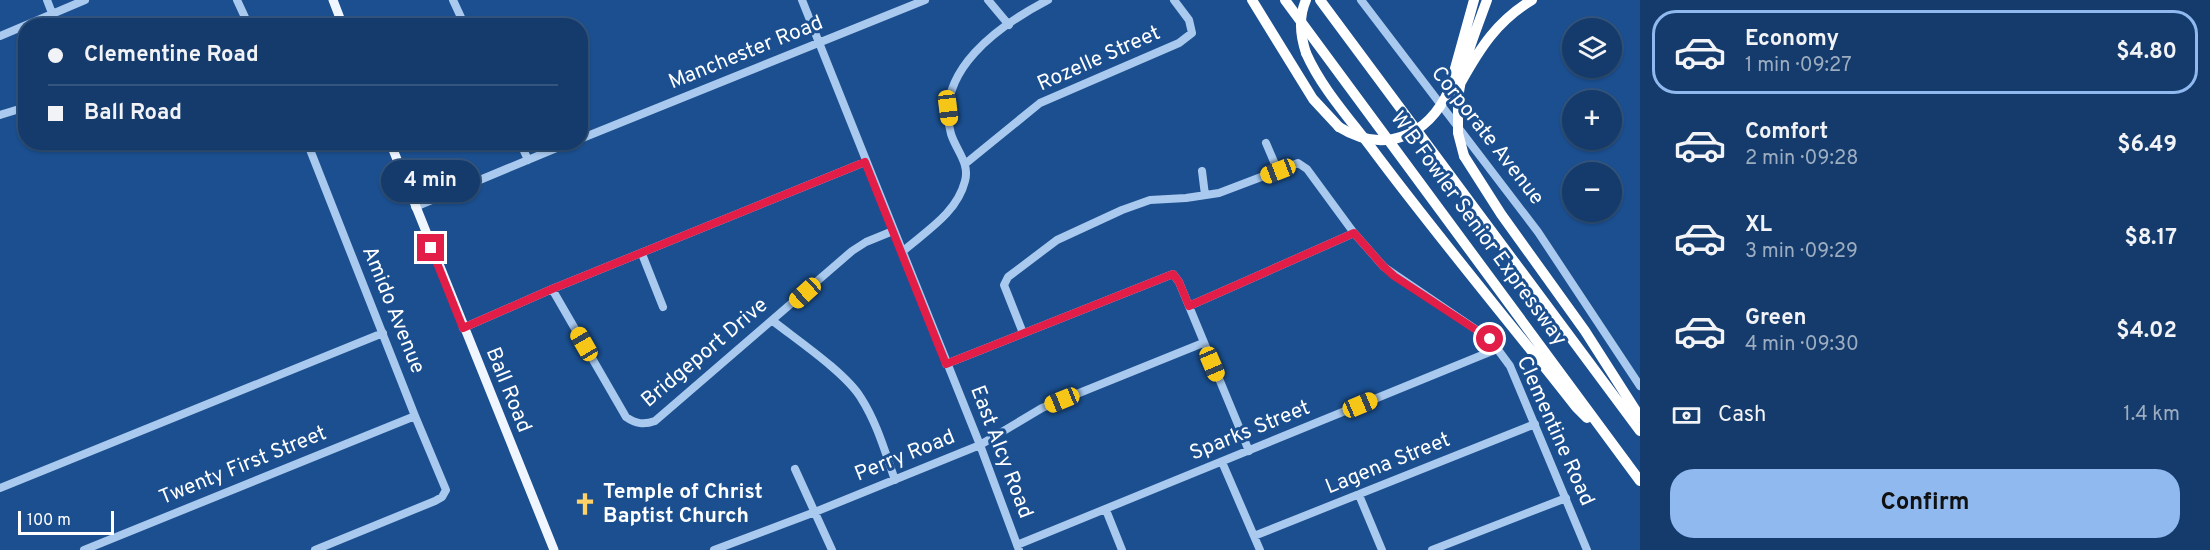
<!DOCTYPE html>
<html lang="en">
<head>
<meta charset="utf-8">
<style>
	body { margin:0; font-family:Overpass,sans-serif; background:#214673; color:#f1f3f6; height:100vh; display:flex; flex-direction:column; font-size:22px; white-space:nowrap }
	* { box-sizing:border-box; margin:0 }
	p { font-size:20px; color:#9dadc1 }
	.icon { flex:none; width:33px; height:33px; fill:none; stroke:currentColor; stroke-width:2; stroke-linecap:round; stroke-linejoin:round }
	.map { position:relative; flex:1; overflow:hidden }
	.details { display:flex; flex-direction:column; background:#143b6b; width:570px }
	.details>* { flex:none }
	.banner { position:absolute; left:18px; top:18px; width:570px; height:132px; border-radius:24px; box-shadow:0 2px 4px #0004,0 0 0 2px #33557e; display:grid; align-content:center; height:132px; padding:0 30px; background:#143b6b }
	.fabs { position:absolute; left:1562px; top:18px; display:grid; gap:12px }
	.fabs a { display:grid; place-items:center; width:60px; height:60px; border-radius:50%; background:#143b6b; box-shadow:0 2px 4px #0004,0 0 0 2px #33557e; font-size:30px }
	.scale { position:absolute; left:18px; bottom:15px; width:96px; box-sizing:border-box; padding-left:6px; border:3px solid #fff; border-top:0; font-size:16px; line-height:21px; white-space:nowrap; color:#fff; -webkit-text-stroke:4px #1b4f8f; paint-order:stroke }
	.end { position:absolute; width:27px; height:27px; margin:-14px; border:8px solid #e11d48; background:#fff; box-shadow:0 0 0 3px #fff }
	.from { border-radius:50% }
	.bubble { position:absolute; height:42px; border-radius:21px; background:#143b6b; box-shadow:0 2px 4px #0004,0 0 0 2px #33557e; font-size:20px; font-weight:700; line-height:42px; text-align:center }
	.car { position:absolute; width:18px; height:36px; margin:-18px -9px; border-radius:8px; box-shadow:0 0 4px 2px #0007; background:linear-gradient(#f5c518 24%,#345 0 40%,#f5c518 0 76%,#345 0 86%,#f5c518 0) }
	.banner b { display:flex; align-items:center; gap:21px; height:57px; font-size:22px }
	.banner b+b { border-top:2px solid #33557e }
	.banner i { width:15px; height:15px; background:#f1f3f6 }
	ul { padding:10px 0 0; list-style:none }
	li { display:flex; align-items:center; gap:18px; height:84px; margin:0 12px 9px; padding:0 18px; border:3px solid transparent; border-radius:24px }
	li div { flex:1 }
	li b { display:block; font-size:22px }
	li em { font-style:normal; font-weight:700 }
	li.active { border-color:#90b9f0 }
	li>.icon { width:54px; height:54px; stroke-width:1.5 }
	.pay { display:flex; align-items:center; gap:15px; height:66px; padding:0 30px; font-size:22px }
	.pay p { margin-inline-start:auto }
	.cta { display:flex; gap:12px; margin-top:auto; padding:12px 30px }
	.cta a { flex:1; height:69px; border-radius:24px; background:#90b9f0; color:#111; font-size:24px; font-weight:700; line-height:69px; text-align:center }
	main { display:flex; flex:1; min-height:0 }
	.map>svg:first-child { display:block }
</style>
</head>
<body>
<main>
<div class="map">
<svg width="1640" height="550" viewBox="0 0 1640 550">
	<rect width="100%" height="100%" fill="#1b4f8f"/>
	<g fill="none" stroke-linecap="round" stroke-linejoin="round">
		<path stroke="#a9c9ee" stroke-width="8" d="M47 0 57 26
			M237 0 249 26
			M453 0 465 26
			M802 0 980 445 1019 550
			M988 0 1009 25
			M1361 0 1538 232 1640 386
			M0 36 85 0
			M0 115 26 107
			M580 139 925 0
			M307 142 415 416 446 490 442 497 435 501 315 550
			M520 142 528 160
			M1266 143 1278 171
			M965 164 1040 103 1179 43 1192 33 1189 20 1174 0
			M1202 171 1205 195
			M415 207 571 142
			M902 252C926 231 957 213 965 181 970 163 956 150 951 134 933 71 1000 25 1048 0
			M642 254 663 307
			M552 289 626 417C636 424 644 425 655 421L852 251 866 242 893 231
			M1189 306 1354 233
			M773 321C797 340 846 373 861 398 877 423 885 452 895 480
			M463 328 552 289 865 162
			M1023 333 1004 285 1008 277 1057 240 1122 210 1150 200 1186 198 1219 193 1298 163 1307 169 1354 233 1384 267 1490 339 1510 366 1587 550
			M946 364 1173 274 1179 282 1249 451
			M1222 462 1260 550
			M795 469 832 550
			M0 488 383 333
			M1359 495 1382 550
			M1106 510 1122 550
			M1254 536 1535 424
			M1017 545 1497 349
			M84 550 415 416
			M714 550 815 512 980 445 1042 408 1203 343
			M1432 550 1566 498"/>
		<path stroke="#f0f6ff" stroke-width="9" d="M333 0 343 26
			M390 142 554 550"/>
		<path stroke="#fff" stroke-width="10" d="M1252 0 1313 99 1339 127
			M1285 0 1640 481
			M1320 0 1640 431
			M1306 53C1321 87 1348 117 1370 146 1436 235 1508 320 1576 407L1587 418
			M1460 84C1480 48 1497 21 1532 0
			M1449 90 1474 0
			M1458 101C1461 66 1475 33 1487 0
			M1464 156 1501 214 1585 331 1640 417"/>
		<path stroke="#fff" stroke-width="10" d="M1306 53C1300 35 1298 18 1306 0
			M1458 101V133L1464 156
			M1339 127C1384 155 1428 136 1449 90"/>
	</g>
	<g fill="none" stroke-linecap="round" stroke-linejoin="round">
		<path stroke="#e11d48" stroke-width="8" d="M431 248 463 328 552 289 865 162 946 364 1173 274 1179 282 1189 306 1354 233 1384 267 1394 276 1490 339"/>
	</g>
	<defs>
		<g id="church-bare" transform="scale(1.8)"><path d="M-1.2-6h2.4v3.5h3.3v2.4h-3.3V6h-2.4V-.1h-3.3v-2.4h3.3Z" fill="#ffd166" stroke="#1b4f8f" stroke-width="2.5" paint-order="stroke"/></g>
	</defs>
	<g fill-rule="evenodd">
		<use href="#church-bare" x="585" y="504"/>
	</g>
	<g text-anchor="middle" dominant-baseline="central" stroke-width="6" stroke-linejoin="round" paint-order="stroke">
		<g font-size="21" fill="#fff" stroke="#1b4f8f">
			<text transform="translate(746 53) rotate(-22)">Manchester Road</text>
			<text transform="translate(1099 59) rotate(-24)">Rozelle Street</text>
			<text transform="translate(1487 136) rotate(52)">Corporate Avenue</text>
			<text transform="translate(1478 229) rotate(54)">W B Fowler Senior Expressway</text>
			<text transform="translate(393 310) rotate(68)">Amido Avenue</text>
			<text transform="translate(705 353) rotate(-40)">Bridgeport Drive</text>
			<text transform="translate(508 390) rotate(68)">Ball Road</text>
			<text transform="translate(1250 431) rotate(-22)">Sparks Street</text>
			<text transform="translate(1555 431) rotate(66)">Clementine Road</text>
			<text transform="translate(1001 452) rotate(69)">East Alcy Road</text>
			<text transform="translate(905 456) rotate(-22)">Perry Road</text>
			<text transform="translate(1388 464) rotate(-22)">Lagena Street</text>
			<text transform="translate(243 466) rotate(-22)">Twenty First Street</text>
		</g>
		<g font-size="21" font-weight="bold" fill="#fff" stroke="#1b4f8f" text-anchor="start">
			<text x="603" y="492">Temple of Christ<tspan x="603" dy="24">Baptist Church</tspan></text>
		</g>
	</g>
</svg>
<div class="fabs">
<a><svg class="icon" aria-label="layers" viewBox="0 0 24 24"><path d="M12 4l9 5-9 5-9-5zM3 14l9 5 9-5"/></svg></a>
<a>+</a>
<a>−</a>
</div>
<div class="scale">100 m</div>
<i class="end from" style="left:1490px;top:339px"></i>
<i class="end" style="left:431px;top:248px"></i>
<div class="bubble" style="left:381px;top:160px;width:99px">4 min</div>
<i class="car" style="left:948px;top:108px;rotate:173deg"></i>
<i class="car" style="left:1278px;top:171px;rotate:249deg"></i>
<i class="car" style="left:805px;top:293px;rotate:228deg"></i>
<i class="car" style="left:584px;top:344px;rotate:330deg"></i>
<i class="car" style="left:1212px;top:364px;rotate:157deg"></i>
<i class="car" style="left:1062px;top:400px;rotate:248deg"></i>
<i class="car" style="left:1360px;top:405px;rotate:67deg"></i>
<div class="banner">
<b><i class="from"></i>Clementine Road</b>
<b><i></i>Ball Road</b>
</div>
</div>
<section class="details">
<ul>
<li class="active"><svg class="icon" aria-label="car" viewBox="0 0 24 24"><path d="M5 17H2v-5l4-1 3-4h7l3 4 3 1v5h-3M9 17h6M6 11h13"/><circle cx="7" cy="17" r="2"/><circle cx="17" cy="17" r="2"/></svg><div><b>Economy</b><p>1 min · 09:27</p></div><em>$4.80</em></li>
<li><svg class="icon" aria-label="car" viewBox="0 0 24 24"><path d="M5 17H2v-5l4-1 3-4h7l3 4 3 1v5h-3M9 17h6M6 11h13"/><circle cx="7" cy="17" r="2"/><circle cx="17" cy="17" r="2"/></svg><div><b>Comfort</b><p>2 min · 09:28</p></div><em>$6.49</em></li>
<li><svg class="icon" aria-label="car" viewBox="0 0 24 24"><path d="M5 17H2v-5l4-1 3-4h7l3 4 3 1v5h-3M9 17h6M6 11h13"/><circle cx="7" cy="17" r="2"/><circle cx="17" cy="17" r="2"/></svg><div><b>XL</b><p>3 min · 09:29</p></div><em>$8.17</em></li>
<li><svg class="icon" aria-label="car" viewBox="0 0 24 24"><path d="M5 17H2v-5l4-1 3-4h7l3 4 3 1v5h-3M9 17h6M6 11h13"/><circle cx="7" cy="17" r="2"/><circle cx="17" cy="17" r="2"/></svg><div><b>Green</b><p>4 min · 09:30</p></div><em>$4.02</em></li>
</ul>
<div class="pay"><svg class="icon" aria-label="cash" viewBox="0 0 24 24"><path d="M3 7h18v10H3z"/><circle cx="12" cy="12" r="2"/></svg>Cash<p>1.4 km</p></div>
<div class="cta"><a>Confirm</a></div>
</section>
</main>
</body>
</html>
